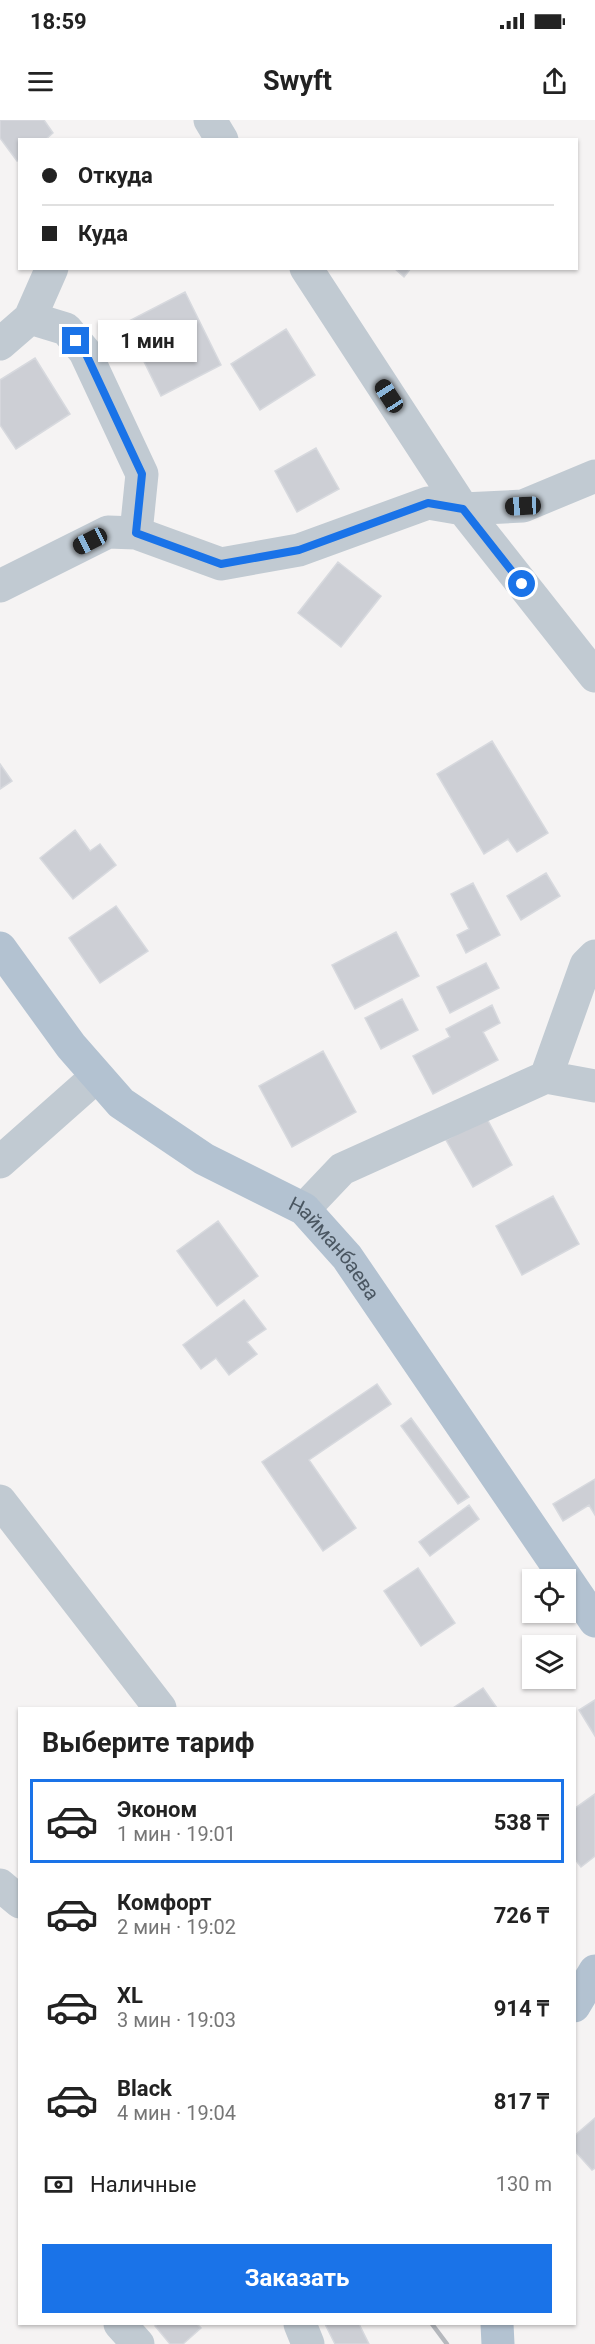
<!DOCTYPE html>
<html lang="ru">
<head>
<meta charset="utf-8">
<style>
	body { margin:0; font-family:Roboto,sans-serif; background:#f2f2f2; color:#222; height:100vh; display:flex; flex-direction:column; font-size:22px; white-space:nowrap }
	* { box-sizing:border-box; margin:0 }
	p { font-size:20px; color:#767676 }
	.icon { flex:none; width:33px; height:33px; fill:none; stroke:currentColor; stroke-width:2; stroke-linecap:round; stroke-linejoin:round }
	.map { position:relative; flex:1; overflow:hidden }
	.sheet { position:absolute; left:18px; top:1587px; width:558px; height:618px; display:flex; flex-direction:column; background:#fff; border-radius:0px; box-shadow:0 2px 4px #0004 }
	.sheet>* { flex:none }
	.banner { position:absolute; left:18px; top:18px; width:560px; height:132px; border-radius:0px; box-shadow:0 2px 4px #0004; display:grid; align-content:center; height:132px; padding:0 24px; background:#fff }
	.fabs { position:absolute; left:522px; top:1449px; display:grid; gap:12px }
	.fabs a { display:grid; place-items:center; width:54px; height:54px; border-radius:0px; background:#fff; box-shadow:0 2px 4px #0004; font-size:30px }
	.end { position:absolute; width:27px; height:27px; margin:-14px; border:8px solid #1a73e8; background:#fff; box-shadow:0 0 0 3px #fff }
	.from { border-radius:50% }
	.bubble { position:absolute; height:42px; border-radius:0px; background:#fff; box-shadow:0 2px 4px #0004; font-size:20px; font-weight:700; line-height:42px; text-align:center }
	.car { position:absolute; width:18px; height:36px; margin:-18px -9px; border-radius:8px; box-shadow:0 0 4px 2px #0007; background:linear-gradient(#222 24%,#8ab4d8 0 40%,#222 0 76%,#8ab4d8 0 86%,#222 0) }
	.banner b { display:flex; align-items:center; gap:21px; height:57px; font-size:22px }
	.banner b+b { border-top:2px solid #e0e0e0 }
	.banner i { width:15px; height:15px; background:#222 }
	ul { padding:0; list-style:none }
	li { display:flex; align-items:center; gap:18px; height:84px; margin:0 12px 9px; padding:0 12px; border:3px solid transparent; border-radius:0px }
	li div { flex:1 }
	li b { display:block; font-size:22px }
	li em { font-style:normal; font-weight:700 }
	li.on { border-color:#1a73e8 }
	li>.icon { width:54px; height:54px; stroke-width:1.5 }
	h2 { padding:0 24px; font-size:27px; line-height:72px }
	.pay { display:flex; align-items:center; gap:15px; height:66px; padding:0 24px; font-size:22px }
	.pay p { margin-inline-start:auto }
	.primary-button { display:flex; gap:12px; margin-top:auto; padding:12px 24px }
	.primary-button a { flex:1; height:69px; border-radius:0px; background:#1a73e8; color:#fff; font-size:24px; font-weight:700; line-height:69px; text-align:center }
	.status { display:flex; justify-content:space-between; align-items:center; height:42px; padding:0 30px; background:#fff; direction:ltr }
	.status svg { height:16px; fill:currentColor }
	header { display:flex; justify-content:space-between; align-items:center; height:78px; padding:0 24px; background:#fff; font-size:27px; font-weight:700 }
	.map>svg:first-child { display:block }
</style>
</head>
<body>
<div class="status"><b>18:59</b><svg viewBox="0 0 49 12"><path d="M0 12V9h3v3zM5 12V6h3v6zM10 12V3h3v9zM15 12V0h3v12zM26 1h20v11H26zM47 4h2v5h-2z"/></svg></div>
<header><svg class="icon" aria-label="menu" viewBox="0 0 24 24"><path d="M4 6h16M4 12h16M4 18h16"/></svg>Swyft<svg class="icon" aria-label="share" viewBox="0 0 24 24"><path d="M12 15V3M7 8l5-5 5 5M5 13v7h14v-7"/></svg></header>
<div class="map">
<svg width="595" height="2224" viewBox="0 0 595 2224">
	<rect width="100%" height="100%" fill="#f5f3f3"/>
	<path fill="#cdcfd5" stroke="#d7d9de" stroke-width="1.5" d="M0 0H44L53 13 45 20H20V39L17 41 0 18Z
		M394 148H411L404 157Z
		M185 172 221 245 161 276 125 203Z
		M286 209 315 255 260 290 231 244Z
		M35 238 70 294 16 329 0 305V260Z
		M316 328 339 369 297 392 275 351Z
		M338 442 381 476 341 527 298 493Z
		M492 621 548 713 517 732 508 719 484 734 437 654Z
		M0 644 12 661 0 669Z
		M75 710 90 731 100 724 116 745 73 779 40 738Z
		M546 753 560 776 521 800 507 776Z
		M473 763 500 815 466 833 457 815 469 809 451 774Z
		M116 786 148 831 100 863 69 818Z
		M396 812 419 856 355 889 332 845Z
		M486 843 499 868 450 893 437 867Z
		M402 879 418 910 381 929 365 898Z
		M492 885 500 903 483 912 498 940 433 974 413 936 450 917 446 909Z
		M323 931 356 992 292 1027 259 966Z
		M486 997 512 1045 473 1067 446 1020Z
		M553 1076 579 1124 522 1155 496 1106Z
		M218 1101 258 1156 217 1186 177 1131Z
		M244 1180 266 1209 247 1222 257 1234 229 1255 216 1238 201 1249 183 1225Z
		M377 1264 391 1284 309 1340 356 1408 323 1431 262 1342Z
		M411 1298 469 1377 458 1384 401 1306Z
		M595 1359V1395L589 1385 563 1401 553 1384Z
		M469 1385 479 1399 430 1436 419 1422Z
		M418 1448 455 1503 421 1526 384 1471Z
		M483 1568 497 1588H453Z
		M595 1580V1616L579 1590Z
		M595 1674V1736L581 1747 574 1738V1689Z
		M595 1998V2048L592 2050 574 2030V2016Z
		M158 2204H197L201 2208 183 2224H170L155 2206Z
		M325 2204H359L369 2224H335Z"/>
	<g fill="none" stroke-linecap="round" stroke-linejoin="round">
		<path stroke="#c1cad2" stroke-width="33" d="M210 0 222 20
			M306 148 463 389 595 556
			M30 198 66 209 85 232 142 354 136 413
			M0 224 30 198 52 148
			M0 466 108 412 136 413 221 444 299 430 428 383 463 389 523 386 595 356
			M546 957 595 966
			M0 1042 96 957
			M304 1089 342 1049 546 957 586 845 595 836
			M0 1381 160 1588
			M0 1765 20 1782
			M120 2204 138 2224
			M300 2204 308 2224"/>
		<g stroke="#b3c2d1" stroke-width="33">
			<path id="s1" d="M0 828 71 926 121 983 204 1039 304 1089 347 1137 595 1501"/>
			<path d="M574 1886 595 1851"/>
			<path d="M497 2204 498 2224"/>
		</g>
		<path stroke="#b5b8bd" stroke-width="4.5" d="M432 2204 447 2224"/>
	</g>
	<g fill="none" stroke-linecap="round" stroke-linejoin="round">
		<path stroke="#1a73e8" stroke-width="8" d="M76 221 85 232 142 354 136 413 221 444 299 430 428 383 463 389 522 464"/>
	</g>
	<g text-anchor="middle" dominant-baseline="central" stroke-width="6" stroke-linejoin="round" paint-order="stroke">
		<g font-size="20" fill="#4a5661" stroke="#fff">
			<text stroke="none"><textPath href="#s1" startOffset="458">Найманбаева</textPath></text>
		</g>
	</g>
</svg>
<div class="fabs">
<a><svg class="icon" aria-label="locate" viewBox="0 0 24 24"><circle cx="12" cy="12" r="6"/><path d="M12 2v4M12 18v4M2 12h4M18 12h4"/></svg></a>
<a><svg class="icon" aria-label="layers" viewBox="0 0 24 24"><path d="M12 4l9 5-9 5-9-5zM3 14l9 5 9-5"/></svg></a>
</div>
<i class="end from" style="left:522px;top:464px"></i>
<i class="end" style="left:76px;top:221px"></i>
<div class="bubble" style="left:98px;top:200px;width:99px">1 мин</div>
<i class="car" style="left:389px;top:276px;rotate:327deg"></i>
<i class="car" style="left:523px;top:386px;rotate:267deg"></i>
<i class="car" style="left:90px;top:421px;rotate:243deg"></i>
<div class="banner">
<b><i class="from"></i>Откуда</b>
<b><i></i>Куда</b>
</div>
<section class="sheet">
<h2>Выберите тариф</h2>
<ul>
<li class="on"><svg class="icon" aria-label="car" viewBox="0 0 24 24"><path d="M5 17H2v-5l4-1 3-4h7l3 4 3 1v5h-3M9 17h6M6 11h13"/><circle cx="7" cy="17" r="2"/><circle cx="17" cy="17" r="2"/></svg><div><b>Эконом</b><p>1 мин · 19:01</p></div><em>538 ₸</em></li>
<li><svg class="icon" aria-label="car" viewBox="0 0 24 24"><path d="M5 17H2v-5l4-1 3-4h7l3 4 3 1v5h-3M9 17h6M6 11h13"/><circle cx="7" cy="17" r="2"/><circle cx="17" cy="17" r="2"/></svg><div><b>Комфорт</b><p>2 мин · 19:02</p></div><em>726 ₸</em></li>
<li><svg class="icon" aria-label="car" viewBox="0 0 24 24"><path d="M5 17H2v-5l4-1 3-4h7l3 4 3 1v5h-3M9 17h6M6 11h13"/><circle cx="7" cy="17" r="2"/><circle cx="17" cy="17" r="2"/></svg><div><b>XL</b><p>3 мин · 19:03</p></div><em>914 ₸</em></li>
<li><svg class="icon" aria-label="car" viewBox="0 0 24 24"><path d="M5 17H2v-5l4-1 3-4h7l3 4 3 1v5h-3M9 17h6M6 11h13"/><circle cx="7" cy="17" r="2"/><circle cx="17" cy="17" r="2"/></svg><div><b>Black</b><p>4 мин · 19:04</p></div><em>817 ₸</em></li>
</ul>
<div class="pay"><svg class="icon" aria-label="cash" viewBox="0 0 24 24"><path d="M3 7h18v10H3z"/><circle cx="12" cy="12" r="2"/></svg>Наличные<p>130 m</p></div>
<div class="primary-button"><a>Заказать</a></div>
</section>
</div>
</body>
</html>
